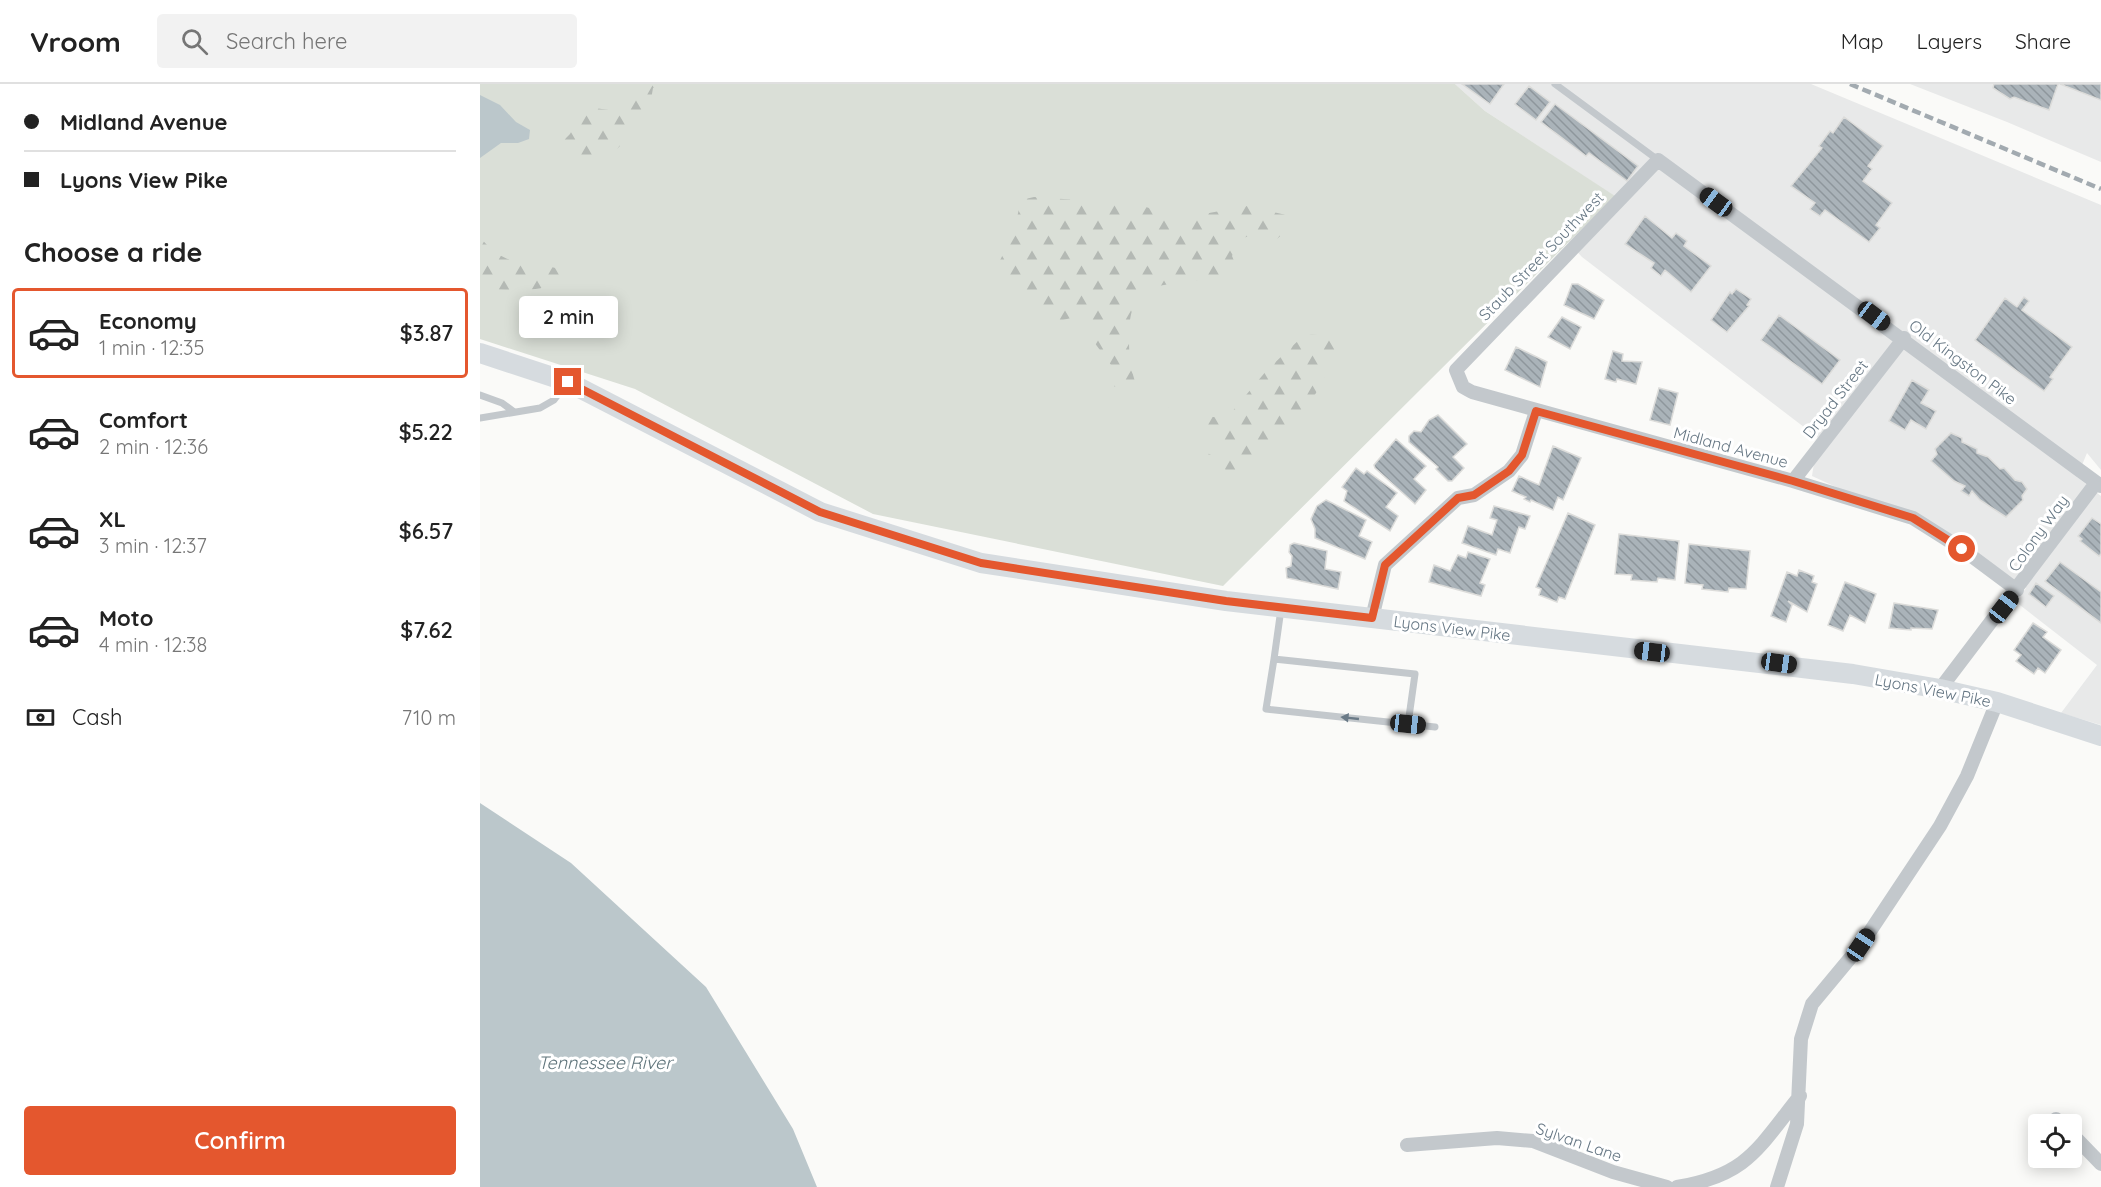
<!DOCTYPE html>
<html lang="en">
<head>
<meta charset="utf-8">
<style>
	body { margin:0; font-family:Quicksand,sans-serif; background:#f2f2f2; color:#222; height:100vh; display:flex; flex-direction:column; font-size:22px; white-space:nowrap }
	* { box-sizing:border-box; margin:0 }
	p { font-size:20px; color:#767676 }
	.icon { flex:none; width:33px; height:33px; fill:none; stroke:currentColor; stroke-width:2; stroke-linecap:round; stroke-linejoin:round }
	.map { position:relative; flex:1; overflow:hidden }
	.side { display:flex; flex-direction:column; background:#fff; width:480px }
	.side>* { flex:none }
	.top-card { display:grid; align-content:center; height:132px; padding:0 24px; background:#fff }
	.buttons { position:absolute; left:1548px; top:1030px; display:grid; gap:12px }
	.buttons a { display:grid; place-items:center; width:54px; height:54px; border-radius:6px; background:#fff; box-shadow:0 3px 15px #0003; font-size:30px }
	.end { position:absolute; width:27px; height:27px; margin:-14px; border:8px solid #e4572e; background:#fff; box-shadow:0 0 0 3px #fff }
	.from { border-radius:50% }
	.bubble { position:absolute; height:42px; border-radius:6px; background:#fff; box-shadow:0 3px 15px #0003; font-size:20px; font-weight:600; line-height:42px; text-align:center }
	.car { position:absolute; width:18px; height:36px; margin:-18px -9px; border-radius:8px; box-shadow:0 0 4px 2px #0007; background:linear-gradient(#222 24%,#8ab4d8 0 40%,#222 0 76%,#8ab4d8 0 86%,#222 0) }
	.top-card b { display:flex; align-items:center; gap:21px; height:57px; font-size:22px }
	.top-card b+b { border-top:2px solid #e0e0e0 }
	.top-card i { width:15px; height:15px; background:#222 }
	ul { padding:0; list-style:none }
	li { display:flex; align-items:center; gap:18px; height:90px; margin:0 12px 9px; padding:0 12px; border:3px solid transparent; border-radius:6px }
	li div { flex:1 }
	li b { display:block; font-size:22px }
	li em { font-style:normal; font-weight:600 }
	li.on { border-color:#e4572e }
	li>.icon { width:54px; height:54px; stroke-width:1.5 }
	h2 { padding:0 24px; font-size:27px; line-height:72px }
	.pay { display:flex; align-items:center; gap:15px; height:66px; padding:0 24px; font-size:22px }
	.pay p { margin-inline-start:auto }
	.primary-button { display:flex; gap:12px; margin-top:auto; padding:12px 24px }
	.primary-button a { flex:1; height:69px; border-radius:6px; background:#e4572e; color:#fff; font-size:24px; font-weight:600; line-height:69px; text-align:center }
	header { display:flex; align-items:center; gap:36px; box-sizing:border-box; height:84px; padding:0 30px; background:#fff; border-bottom:2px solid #e0e0e0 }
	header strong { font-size:28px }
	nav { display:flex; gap:33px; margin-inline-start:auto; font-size:21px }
	.search { width:420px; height:54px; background:#f2f2f2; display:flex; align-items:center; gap:15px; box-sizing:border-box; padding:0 21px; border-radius:6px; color:#767676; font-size:22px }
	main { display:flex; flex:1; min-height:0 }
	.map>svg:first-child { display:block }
</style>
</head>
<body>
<header>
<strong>Vroom</strong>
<div class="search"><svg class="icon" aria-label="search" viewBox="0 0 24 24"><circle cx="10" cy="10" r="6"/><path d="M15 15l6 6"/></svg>Search here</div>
<nav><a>Map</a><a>Layers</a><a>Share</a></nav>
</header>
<main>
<section class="side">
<div class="top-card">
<b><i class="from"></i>Midland Avenue</b>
<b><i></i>Lyons View Pike</b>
</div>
<h2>Choose a ride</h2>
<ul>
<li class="on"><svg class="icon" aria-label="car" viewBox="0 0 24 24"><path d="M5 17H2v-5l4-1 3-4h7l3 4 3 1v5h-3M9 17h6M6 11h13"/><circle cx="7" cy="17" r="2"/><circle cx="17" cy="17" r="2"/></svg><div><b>Economy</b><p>1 min · 12:35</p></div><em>$3.87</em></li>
<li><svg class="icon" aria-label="car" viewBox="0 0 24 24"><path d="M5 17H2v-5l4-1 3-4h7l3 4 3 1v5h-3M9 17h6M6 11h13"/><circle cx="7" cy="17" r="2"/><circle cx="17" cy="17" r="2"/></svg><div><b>Comfort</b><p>2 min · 12:36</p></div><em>$5.22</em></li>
<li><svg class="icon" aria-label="car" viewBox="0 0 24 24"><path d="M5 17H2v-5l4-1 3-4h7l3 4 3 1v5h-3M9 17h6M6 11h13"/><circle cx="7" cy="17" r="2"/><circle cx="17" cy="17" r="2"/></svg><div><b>XL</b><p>3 min · 12:37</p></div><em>$6.57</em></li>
<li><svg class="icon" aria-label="car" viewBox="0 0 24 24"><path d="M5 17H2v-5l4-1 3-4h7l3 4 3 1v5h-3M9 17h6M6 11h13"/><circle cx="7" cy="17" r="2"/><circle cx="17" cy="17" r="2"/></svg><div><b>Moto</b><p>4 min · 12:38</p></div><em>$7.62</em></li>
</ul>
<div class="pay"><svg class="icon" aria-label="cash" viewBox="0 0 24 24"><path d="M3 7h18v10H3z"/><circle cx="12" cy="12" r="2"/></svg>Cash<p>710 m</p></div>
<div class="primary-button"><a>Confirm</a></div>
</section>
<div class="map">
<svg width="1621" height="1103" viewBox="0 0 1621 1103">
	<defs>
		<pattern id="forest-firs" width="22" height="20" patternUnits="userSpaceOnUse" patternTransform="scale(1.5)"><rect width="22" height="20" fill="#dadfd7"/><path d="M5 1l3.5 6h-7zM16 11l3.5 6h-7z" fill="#b4b9b4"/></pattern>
		<pattern id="building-back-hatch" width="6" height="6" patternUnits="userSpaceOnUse" patternTransform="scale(1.5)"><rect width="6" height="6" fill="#aab3b9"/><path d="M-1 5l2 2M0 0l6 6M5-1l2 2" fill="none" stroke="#8e969c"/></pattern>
	</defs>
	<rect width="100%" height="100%" fill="#fafaf8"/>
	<path fill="#e8e9e9" d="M975 0H1331L1621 121V386L1607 369 1597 393 1621 412V641L1581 629 1617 581 1536 518 1546 504 1493 466 1332 392 1334 379 1345 362 1337 353 1102 173 1088 158 1134 112 1005 27Z
		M1430 0H1621V78L1527 38Z"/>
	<path fill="#dadfd7" d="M0 0H975L1005 27 1135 112 743 502 393 430 155 305 0 255Z"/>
	<path fill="url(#forest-firs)" d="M150 0H181L173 4 168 33 136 66 120 73 100 75 89 73 80 66 79 61 90 50 103 26 107 23 144 28 148 23Z
		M554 113 656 120 702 134 767 122 806 131 811 136V142L797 155 782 164 781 158 771 151 761 155 752 172 757 184C743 190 727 196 712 197 664 202 648 207 649 260 649 286 656 308 673 328L643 305 630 301 631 281 614 258 607 239 595 233 579 237C561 223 523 205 515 186L533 151 541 116Z
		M0 153C25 185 46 176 80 185L83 188 82 193C71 211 19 206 0 204Z
		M829 251C844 250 853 254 857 269L836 309 804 356 787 367 765 388 746 386 726 375 724 367 747 380 752 367 734 354 731 348 688 323C710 321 731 342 751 329L787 286 821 254Z"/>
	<path fill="#bbc7cb" d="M0 11 20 21 36 38 50 46 49 55 38 59H21L0 74Z
		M0 719 91 779 226 903 313 1045 337 1103H0Z"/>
	<path fill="url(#building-back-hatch)" stroke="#dcdcda" stroke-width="1.5" d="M982 0H1024L1010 20Z
		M1514 0H1578L1569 26 1534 13 1530 15 1513 4Z
		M1580 0H1621V16Z
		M1049 2 1070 18 1056 36 1035 20Z
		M1075 20 1158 82 1147 97 1109 69 1106 72 1061 38Z
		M1364 33 1403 62 1388 82 1392 85 1383 97 1412 119 1396 141 1400 144 1389 158 1345 126 1340 132 1330 125 1335 119 1311 102 1342 64 1339 62 1350 47 1353 49Z
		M1165 132 1192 154 1196 149 1207 157 1204 162 1231 182 1211 208 1185 186 1181 192 1171 184 1174 179 1145 160Z
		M1092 200H1098L1124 216 1114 235 1084 221Z
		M1256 205 1271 215 1267 221 1269 222 1247 248 1231 236 1250 208 1252 210Z
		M1544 213 1549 217 1542 226 1592 263 1570 293 1573 295 1564 307 1495 256 1525 214 1537 223Z
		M1299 231 1360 276 1342 300 1281 256Z
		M1082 233 1101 243 1090 265 1068 253Z
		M1036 263 1067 278 1060 303 1025 286Z
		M1133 267 1143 270 1142 277 1162 278 1156 300 1137 295 1136 298 1125 295Z
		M1432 296 1449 306 1441 319 1456 327 1446 345 1431 336 1425 346 1409 337Z
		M1179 304 1198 309 1190 341 1170 336Z
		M958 331 987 360 973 373 984 384 972 397H968L956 385 958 383 929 358V352L934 347 941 348 949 336Z
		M1471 349 1482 354V358L1497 365V369L1508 373 1520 385 1524 384 1535 396 1542 398 1547 405 1542 412 1543 416 1526 433 1500 416 1492 407 1489 412 1481 407 1485 402 1474 397 1451 377 1457 370 1455 365Z
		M916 355 946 382 934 395 946 406 935 420 895 384 894 381Z
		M1073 362 1101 374 1083 416 1078 413 1073 426 1051 416 1050 418 1044 415 1046 413 1032 407 1039 392 1059 401Z
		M876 384 884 390 887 387 917 409 906 423 918 432 910 447 864 417 867 407 862 403Z
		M846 416 886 436 879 452 892 458 885 475 835 454V445L831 435 837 422Z
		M1014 422 1050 432 1045 445 1039 443 1030 469 1018 465 1016 471 982 459 988 442 1012 451 1017 436 1010 434Z
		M1088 429 1115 441 1085 515 1079 513 1077 518 1059 511 1061 505 1056 503Z
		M1612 434 1621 440V470L1619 472 1600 457 1602 455 1598 452Z
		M1139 450 1199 457 1195 496 1178 494 1177 498 1151 496 1152 491 1135 490Z
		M814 459 847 467 845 485 861 488 858 505 807 494 806 484 811 482 812 472 809 468 810 461Z
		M1209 460 1270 467 1266 505 1249 504 1248 508 1222 505 1223 501 1205 499Z
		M988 468 1010 475 1000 499 1005 501 1001 512 949 498 954 481 970 487 978 471 986 474Z
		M1580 478 1621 508V539L1565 497Z
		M1319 486 1334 492 1332 498 1337 500 1327 528 1308 517 1312 521 1306 538 1291 532 1307 488 1317 492Z
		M1365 498 1396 510 1385 539 1370 531 1363 547 1348 541Z
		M1556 499 1574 512 1566 523 1549 510Z
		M1414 519 1458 526 1452 545 1431 544V546L1409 544Z
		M1553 539 1567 548 1563 553 1581 566 1565 589 1558 584 1554 590 1536 577 1541 571 1534 566Z"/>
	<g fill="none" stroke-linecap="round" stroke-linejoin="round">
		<path stroke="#c3c8cc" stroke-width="7" d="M1075 0 1178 76
			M0 311 22 319 33 327
			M0 334 60 324 74 316 86 300
			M794 575 801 525
			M928 640 935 590 794 575 786 625 955 643"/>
		<path stroke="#c3c8cc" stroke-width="14" d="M1313 397 1424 254
			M1537 506 1482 465 1433 434 1313 397 992 308 983 303 976 286 1178 76 1621 402
			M892 534 905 481 978 414 994 411 1029 387 1042 371 1056 327
			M1460 605 1616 399
			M1576 1035 1582 1041
			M1592 1050 1621 1080
			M927 1061 1017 1054 1053 1057 1133 1088 1187 1103
			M1197 1103C1268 1091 1278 1064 1320 1012
			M1297 1103 1317 1040 1321 955 1332 920 1381 861 1460 742 1487 692 1517 618"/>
		<path stroke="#d6dbdf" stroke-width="20" d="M0 269 88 298 340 428 501 479 746 517 1373 590 1460 605 1517 618 1621 652"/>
		<path stroke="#a2aab0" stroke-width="4.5" stroke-dasharray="9 4.5" stroke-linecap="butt" d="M1370 0 1621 105"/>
	</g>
	<defs><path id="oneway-solid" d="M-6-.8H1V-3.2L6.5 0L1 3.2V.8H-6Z" transform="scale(1.5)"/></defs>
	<use fill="#6a7a87" href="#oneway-solid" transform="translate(870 634) rotate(-174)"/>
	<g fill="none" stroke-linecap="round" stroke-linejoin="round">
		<path stroke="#e4572e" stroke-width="8" d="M88 298 340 428 501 479 746 517 892 534 905 481 978 414 994 411 1029 387 1042 371 1056 327 1313 397 1433 434 1482 465"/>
	</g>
	<g text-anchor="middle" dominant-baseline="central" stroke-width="6" stroke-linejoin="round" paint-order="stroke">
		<g font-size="16" fill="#657683" stroke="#fff">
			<text transform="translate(1061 172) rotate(-46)">Staub Street Southwest</text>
			<text transform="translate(1483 278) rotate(37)">Old Kingston Pike</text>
			<text transform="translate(1355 315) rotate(-52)">Dryad Street</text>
			<text transform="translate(1251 363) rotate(15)">Midland Avenue</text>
			<text transform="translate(1558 449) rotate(-54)">Colony Way</text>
			<text transform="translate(972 544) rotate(7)">Lyons View Pike</text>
			<text transform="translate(1453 606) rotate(11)">Lyons View Pike</text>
			<text transform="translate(1099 1058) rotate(19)">Sylvan Lane</text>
		</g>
		<g font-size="18" font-style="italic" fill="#60757c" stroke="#fff">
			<text x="125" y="978">Tennessee River</text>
		</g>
	</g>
</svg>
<div class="buttons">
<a><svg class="icon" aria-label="locate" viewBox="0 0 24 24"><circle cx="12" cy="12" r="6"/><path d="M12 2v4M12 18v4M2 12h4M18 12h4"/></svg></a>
</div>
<i class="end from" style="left:1482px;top:465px"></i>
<i class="end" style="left:88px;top:298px"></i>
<div class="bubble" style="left:39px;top:212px;width:99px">2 min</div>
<i class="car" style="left:1236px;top:118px;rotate:306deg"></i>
<i class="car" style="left:1394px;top:232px;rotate:127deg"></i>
<i class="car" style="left:1524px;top:523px;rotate:38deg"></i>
<i class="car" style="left:1172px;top:568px;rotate:277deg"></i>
<i class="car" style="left:1299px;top:579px;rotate:98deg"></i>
<i class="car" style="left:928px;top:640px;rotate:96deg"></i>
<i class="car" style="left:1381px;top:861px;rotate:34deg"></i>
</div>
</main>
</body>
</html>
